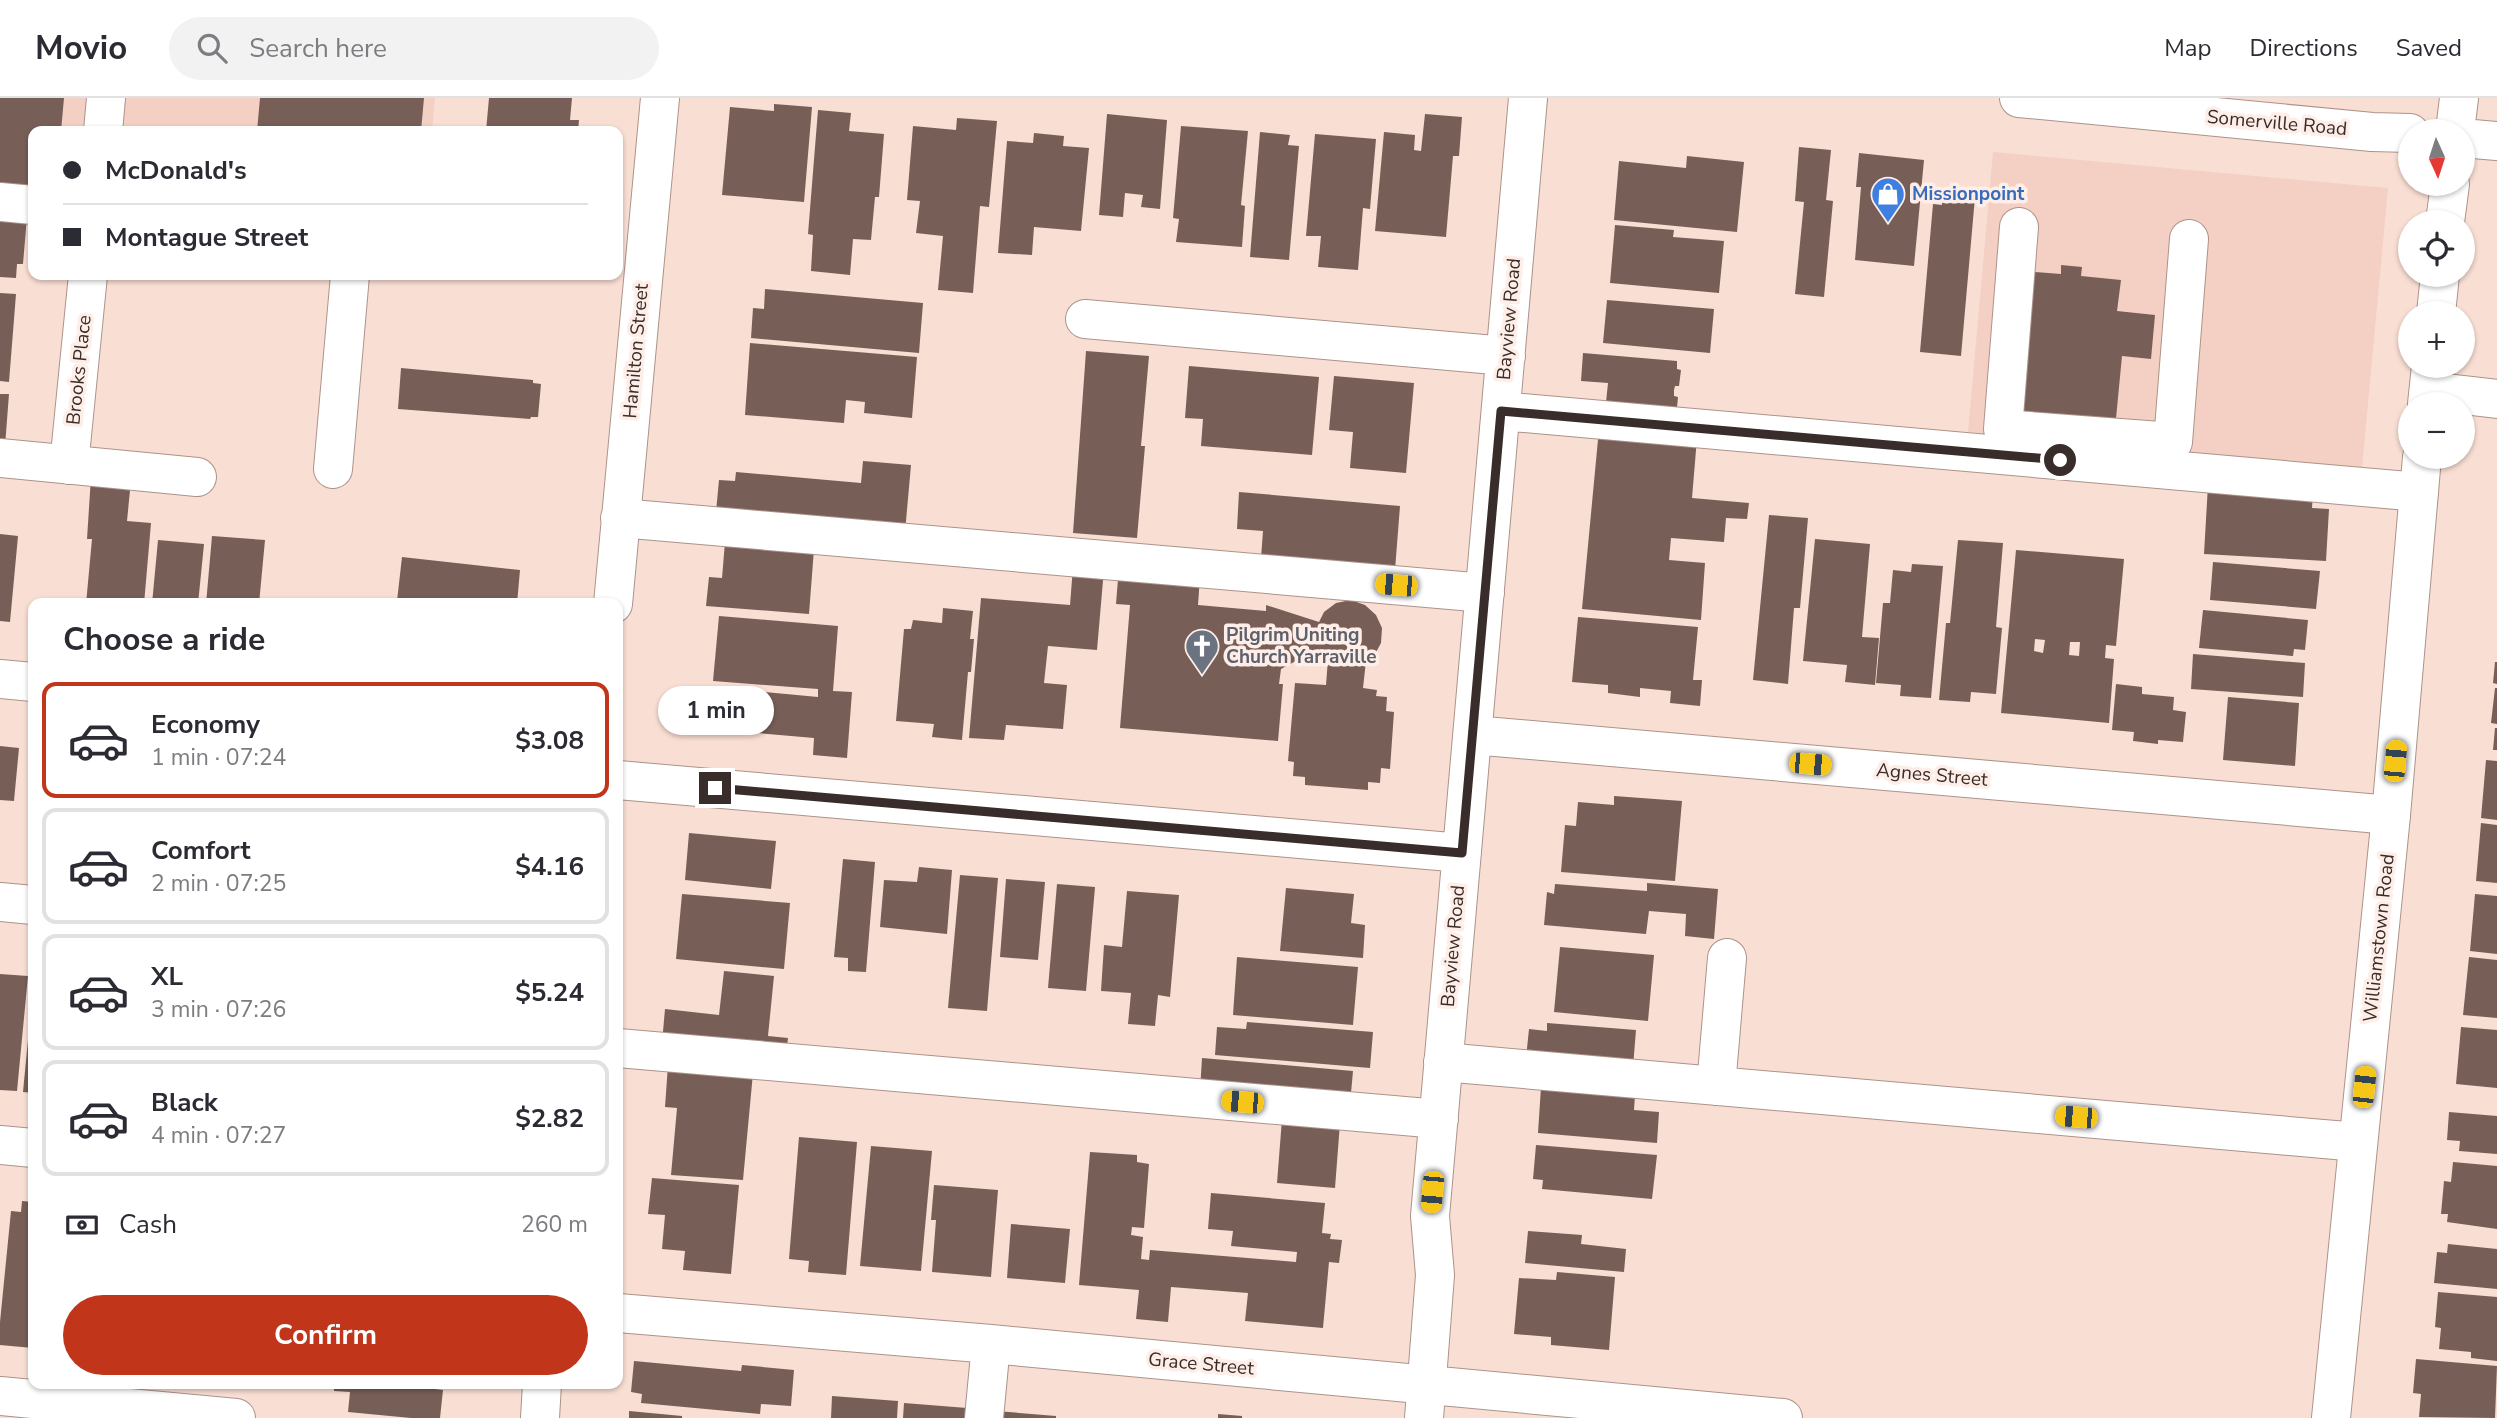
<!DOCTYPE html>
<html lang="en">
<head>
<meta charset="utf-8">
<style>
	body { margin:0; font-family:"Nunito Sans",sans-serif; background:#f2f2f3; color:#2b2b33; height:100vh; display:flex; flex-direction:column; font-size:26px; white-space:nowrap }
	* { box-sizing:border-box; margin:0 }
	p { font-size:23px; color:#7c7c81 }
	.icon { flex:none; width:38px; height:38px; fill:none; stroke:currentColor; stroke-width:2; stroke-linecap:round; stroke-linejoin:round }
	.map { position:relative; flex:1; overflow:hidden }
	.details { position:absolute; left:28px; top:500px; width:595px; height:791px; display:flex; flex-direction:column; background:#fff; border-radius:14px; box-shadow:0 2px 5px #0004 }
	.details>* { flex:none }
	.hud { position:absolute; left:28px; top:28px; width:595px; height:154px; border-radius:14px; box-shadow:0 2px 5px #0004; display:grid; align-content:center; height:154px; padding:0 35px; background:#fff }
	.needle { width:46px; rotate:177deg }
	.controls { position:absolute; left:2398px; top:21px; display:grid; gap:14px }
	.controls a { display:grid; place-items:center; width:77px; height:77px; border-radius:50%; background:#fff; box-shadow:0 2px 5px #0004; font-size:35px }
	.end { position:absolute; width:32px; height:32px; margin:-16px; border:9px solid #382d2a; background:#fff; box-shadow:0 0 0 4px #fff }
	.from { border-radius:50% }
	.bubble { position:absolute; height:49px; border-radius:24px; background:#fff; box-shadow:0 2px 5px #0004; font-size:23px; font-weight:700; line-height:49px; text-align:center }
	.car { position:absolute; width:21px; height:42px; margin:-21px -10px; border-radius:9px; box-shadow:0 0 5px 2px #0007; background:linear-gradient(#f5c518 24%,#345 0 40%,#f5c518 0 76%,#345 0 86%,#f5c518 0) }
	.hud b { display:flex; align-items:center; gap:24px; height:66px; font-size:26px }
	.hud b+b { border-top:2px solid #e1e1e2 }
	.hud i { width:18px; height:18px; background:#2b2b33 }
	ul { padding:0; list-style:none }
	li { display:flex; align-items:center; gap:21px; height:116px; margin:0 14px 10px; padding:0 21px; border:4px solid #e1e1e2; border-radius:14px }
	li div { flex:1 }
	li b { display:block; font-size:26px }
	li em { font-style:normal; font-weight:700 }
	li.active { border-color:#c1361b }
	li>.icon { width:63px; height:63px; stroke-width:1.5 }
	h2 { padding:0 35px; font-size:32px; line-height:84px }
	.pay { display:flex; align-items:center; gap:18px; height:77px; padding:0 35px; font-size:26px }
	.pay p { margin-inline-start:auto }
	.cta { display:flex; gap:14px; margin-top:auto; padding:14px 35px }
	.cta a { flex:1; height:80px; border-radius:42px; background:#c1361b; color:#fff; font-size:28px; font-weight:700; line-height:80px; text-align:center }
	header { display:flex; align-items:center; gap:42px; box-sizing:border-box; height:98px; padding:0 35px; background:#fff; border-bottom:2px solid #e1e1e2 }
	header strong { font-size:33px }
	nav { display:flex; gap:38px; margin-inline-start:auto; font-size:24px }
	.search { width:490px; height:63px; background:#f2f2f3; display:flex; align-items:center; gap:18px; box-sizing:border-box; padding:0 24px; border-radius:38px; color:#7c7c81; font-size:26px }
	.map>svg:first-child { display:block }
</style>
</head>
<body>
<header>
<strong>Movio</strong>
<div class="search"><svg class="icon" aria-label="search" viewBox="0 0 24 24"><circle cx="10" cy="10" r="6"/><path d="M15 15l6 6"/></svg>Search here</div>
<nav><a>Map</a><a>Directions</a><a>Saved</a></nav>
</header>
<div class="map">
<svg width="2497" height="1320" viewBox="0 0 2497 1320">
	<rect width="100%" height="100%" fill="#f9ded3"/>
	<path fill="#f3d0c3" d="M0 0H435L432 33H33V100Z
		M1993 54 2388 90 2362 370 1968 334Z"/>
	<path fill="#775f57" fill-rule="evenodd" d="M0 0H64L61 33H33V98L0 95Z
		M260 0H424L421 33H257Z
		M489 0H572L570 22H579L578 33H486Z
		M774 6 812 9 804 104 722 97 730 9 774 13Z
		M818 12 851 15 849 33 884 36 879 99H875L871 142 853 141 850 177 811 173 813 137 808 136Z
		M1107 16 1167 22 1160 111 1141 109 1143 97 1125 95 1123 119 1099 117Z
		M1425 16 1462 19 1459 58H1453L1446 139 1375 133 1384 34 1415 37 1414 52 1421 53Z
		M957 20 997 23 989 109 980 108 973 195 938 192 943 138 916 135 920 103 907 102 913 28 956 32Z
		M1181 28 1248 33 1241 107 1245 108 1242 149 1176 144 1179 121 1173 120Z
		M1260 34 1290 37 1288 47 1299 48 1289 162 1250 159Z
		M1034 35 1064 38 1063 48 1089 50 1081 133 1034 129 1032 157 998 155 1007 43 1033 45Z
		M1315 36 1376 41 1370 111 1363 110 1358 172 1318 169 1321 138H1306Z
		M1799 49 1831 52 1826 102 1833 103 1824 199 1795 196 1804 104 1795 103Z
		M1859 55 1924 62 1914 168 1855 162 1861 89H1856Z
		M1687 58 1744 64 1737 134 1614 122 1619 63 1686 70Z
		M1943 96 1975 99 1961 258 1920 254 1933 106 1942 107Z
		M0 117 27 119 23 166H17L16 180 0 179Z
		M1615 127 1674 132 1673 139 1724 143 1719 195 1610 185Z
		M2061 167 2082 169 2081 178 2121 182 2117 213 2155 217 2151 261 2122 258 2115 331 2009 321 2022 173 2061 176Z
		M765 191 923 205 919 255 751 240 753 210 764 211Z
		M0 195 16 196 9 284 0 283Z
		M1607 202 1714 211 1710 255 1603 245Z
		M750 245 917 259 912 320 864 315 865 304 846 302 844 325 745 317Z
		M1086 253 1149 258 1141 348H1145L1137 440 1073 435Z
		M1583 255 1677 263V271L1681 272 1679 288H1675L1674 292V298L1678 299 1676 320 1605 314 1608 285 1581 283Z
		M1189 268 1319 279 1312 357 1201 348 1203 321 1185 320Z
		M401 270 533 282V285L541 286 538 319H531L530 321 398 311Z
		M1334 278 1414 285 1406 375 1350 370 1353 334 1329 332Z
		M0 296H9L5 348 0 347Z
		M1599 331 1697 340 1692 400 1749 405 1747 421 1726 420 1724 444 1671 440 1669 462 1705 465 1701 522 1582 511Z
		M863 363 911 367 905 434 716 414 719 382 735 383 736 374 861 385Z
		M91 379 131 382 127 423 151 425 144 506H86L92 441H87Z
		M2208 387 2313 393 2312 410 2329 411 2326 463 2204 456Z
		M1239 394 1400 408 1395 472 1261 460 1263 433 1237 431Z
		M1769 417 1808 420 1800 510H1794L1788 586 1753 582Z
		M0 436 18 438 10 524 0 523Z
		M212 438 265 442 259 506H206Z
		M1815 441 1870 446 1862 539 1879 540 1875 587 1845 584 1847 567 1803 563Z
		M158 442 204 446 198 506H152Z
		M1958 442 2003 445 1996 529 2002 530 1996 596 1971 594 1970 604 1939 602 1946 525H1950Z
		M725 444 814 451 809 516 706 508 709 479 722 480Z
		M2016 452 2124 461 2116 548 2106 547 2105 560 2114 561 2109 625 2001 615ZM2035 541 2045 542 2043 555 2034 553ZM2070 544H2080L2079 558 2069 557Z
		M402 459 520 472 517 506H426L397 503Z
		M2213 464 2320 473 2316 511 2210 502Z
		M1912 466 1943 468 1931 600 1900 598 1901 587 1876 585 1883 505H1890L1893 472 1911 474Z
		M1073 469 1104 471 1097 552 1048 548 1044 585 1067 587 1063 631 1006 627 1004 642 969 640 981 500 1070 507Z
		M1200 479 1198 507 1266 513V507L1319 524 1324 514 1336 505 1351 502 1365 507 1376 517 1382 530 1381 545 1374 558 1366 563 1363 590 1377 592 1376 598 1387 599 1386 613 1394 614 1390 671 1381 670 1380 685 1368 684V692L1305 687V679L1293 678 1294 664 1288 663 1295 585 1326 587 1328 561 1318 551 1281 571 1279 586H1283L1278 643 1120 630 1130 507 1116 506 1118 481Z
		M943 510 973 513 970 541H974L971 574H968L962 642 932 639 934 626 896 623 904 531H911L913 522 942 525Z
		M2203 512 2308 522 2305 552 2294 551 2293 558 2199 550Z
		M719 518 838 528 833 593 852 594 847 660 813 657 814 640 700 630 703 588 818 599V591L713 583Z
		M1578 519 1698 529 1693 582H1702L1700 608 1670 605 1671 593 1640 590V599L1608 595V587L1572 584Z
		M2193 556 2305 565 2303 599 2191 591Z
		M2495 564H2497V586L2493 585Z
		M2116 586 2142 589V596L2174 599 2173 612 2186 614 2183 644 2158 642V646L2133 643 2134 634 2112 632Z
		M2495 590H2497V626L2491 625Z
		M2228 599 2299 605 2295 668 2223 662Z
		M2495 630H2497V652H2493Z
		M0 648 19 650 14 703 0 702Z
		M2486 662 2497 663V722L2481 720Z
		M1614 698 1682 703 1675 783 1561 774 1565 727 1576 728 1578 704 1614 707Z
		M2481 725 2497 727V785L2476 783Z
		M689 735 776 743 771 791 685 782Z
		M843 761 875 764 866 874 848 873V860L834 859Z
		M919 769 952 772 947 836 880 829 884 782 917 784Z
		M960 777 998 780 987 913 948 910Z
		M1006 781 1045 784 1038 862 1000 859Z
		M1647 785 1718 791 1714 841 1685 838 1686 816 1649 813 1646 836 1544 827 1547 794 1554 796 1555 786 1647 793Z
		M1057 786 1095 789 1086 893 1048 890Z
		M1286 790 1354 796 1351 825 1365 827 1363 860 1280 853Z
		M1127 793 1179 797 1170 899 1158 897 1155 928 1128 926 1131 895 1101 893 1104 847 1122 849Z
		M682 796 790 805 784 871 676 861Z
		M2475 796 2497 798V856L2470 853Z
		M1560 849 1654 857 1648 923 1554 914Z
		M1237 859 1358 869 1353 927 1233 917Z
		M2469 859 2497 862V920L2463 917Z
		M724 873 774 878 768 938 788 940 786 956 662 945 665 911 719 917Z
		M0 876 28 878 17 993 0 992Z
		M31 911H33V995L23 994Z
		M1247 924 1373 934 1370 970 1215 957 1217 929 1246 931Z
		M1547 925 1636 932 1633 969 1526 960 1529 931 1547 933Z
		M2461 929 2497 932V990L2456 986Z
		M1202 960 1353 973 1350 1006 1200 993Z
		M668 967 753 975 743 1082 671 1077 677 1010 665 1009Z
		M1541 989 1635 997 1634 1012 1659 1014 1657 1045 1538 1035Z
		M2449 1014 2497 1018V1056L2459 1053 2460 1043 2447 1042Z
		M1282 1021 1340 1025 1335 1090 1277 1085Z
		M799 1039 857 1044 846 1177 808 1174 809 1163 789 1161Z
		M1536 1047 1657 1057 1652 1101 1542 1091 1543 1082 1533 1081Z
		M871 1048 932 1053 921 1173 860 1168Z
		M1090 1054 1137 1057V1064L1149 1066 1144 1130 1132 1129 1131 1137 1143 1139 1141 1161 1149 1162 1150 1152 1296 1164 1297 1154 1231 1148 1233 1133 1208 1131 1211 1095 1325 1105 1322 1135 1331 1136 1330 1141 1342 1142 1339 1165 1329 1164 1323 1230 1245 1223 1248 1195 1171 1189 1168 1224 1136 1221 1139 1192 1079 1187Z
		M2453 1064 2497 1068V1131L2447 1124 2448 1116H2441L2444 1083 2451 1084Z
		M652 1080 739 1087 731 1176 683 1172 685 1153 662 1151 665 1117 648 1116Z
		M934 1087 998 1092 991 1179 932 1174 936 1122H931Z
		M22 1103 33 1104V1250L0 1247V1224L11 1113 21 1114Z
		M1011 1126 1070 1131 1065 1185 1007 1180Z
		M1528 1133 1582 1137 1581 1146 1626 1151 1624 1174 1525 1165Z
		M2448 1146 2497 1151V1191L2434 1185 2437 1154 2447 1155Z
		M1557 1174 1615 1179 1609 1252 1551 1247V1239L1514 1236 1519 1180 1556 1182Z
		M2438 1194 2497 1199V1263L2471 1260V1254L2439 1251 2441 1230 2435 1229Z
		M2416 1261 2497 1268 2495 1320 2419 1319 2421 1296 2413 1295Z
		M634 1263 741 1273 742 1267 794 1272 791 1308 761 1306 760 1316 641 1305 642 1296 631 1294Z
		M334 1286H396L443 1292 440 1320H411L348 1314 350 1294 334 1293Z
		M832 1298 898 1303 897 1320H831Z
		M904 1305 967 1310V1320H903Z
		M629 1313 682 1318V1320H629Z
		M996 1313 1056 1318V1320H996Z
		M1218 1316 1242 1318V1320H1218Z"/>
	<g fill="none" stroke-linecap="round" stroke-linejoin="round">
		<g stroke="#ac9389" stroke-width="40">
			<path id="minor" d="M103 33 106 0
				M0 104 33 107
				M2019 129 2003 331 2173 344 2189 141
				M1085 221 1506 258
				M2429 293 2497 301
				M1501 313 2419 394
				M0 360 197 379
				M69 367 88 177
				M333 371 350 177
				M620 420 1485 495
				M613 506 660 0
				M0 581 33 584
				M1473 637 2391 717
				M618 682 1462 755
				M0 804 33 807
				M618 950 1439 1021
				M1443 964 2358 1044
				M1716 988 1727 860
				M0 1047 33 1050
				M618 1215 991 1246 1783 1320
				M0 1298 236 1320
				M540 1320 542 1286
				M984 1320 991 1246
				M1424 1320 1435 1177 1430 1118 1528 0"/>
		</g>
		<g stroke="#ac9389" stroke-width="40">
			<path id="major" d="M2019 0 2372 34 2410 35
				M2455 33 2459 0
				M2462 40 2497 43
				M2445 124 2450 86
				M2436 215 2440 177
				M2427 306 2431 268
				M2331 1320 2391 717 2422 359"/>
		</g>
		<use href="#minor" stroke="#fff" stroke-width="38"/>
		<use href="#major" stroke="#fff" stroke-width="38"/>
	</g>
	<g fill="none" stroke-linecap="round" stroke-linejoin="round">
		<path stroke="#382d2a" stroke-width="9" d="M715 690 1462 755 1501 313 2060 362"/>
	</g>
	<defs>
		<g id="shop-pin" transform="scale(1.75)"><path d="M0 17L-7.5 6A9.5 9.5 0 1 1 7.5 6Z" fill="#3f7fe0" stroke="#feeee7"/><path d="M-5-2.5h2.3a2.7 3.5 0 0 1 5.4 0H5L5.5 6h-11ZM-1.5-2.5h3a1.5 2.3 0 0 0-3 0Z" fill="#fff"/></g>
		<g id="church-pin" transform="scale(1.75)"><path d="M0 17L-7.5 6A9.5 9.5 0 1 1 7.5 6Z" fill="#6b7280" stroke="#feeee7"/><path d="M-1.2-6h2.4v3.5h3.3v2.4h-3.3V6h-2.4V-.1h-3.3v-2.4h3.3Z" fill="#fff"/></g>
	</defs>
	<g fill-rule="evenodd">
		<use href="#shop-pin" x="1888" y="96"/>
		<use href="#church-pin" x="1202" y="548"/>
	</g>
	<g text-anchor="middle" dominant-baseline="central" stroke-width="7" stroke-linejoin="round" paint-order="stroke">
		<g font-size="19" fill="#382d2a" stroke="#feeee7">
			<text transform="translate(2277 25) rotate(5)">Somerville Road</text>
			<text transform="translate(1509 221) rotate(-85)">Bayview Road</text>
			<text transform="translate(636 253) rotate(-85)">Hamilton Street</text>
			<text transform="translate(79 272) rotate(-84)">Brooks Place</text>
			<text transform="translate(1932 677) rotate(5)">Agnes Street</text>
			<text transform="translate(2379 840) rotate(-84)">Williamstown Road</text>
			<text transform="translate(1453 848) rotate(-85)">Bayview Road</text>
			<text transform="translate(1201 1266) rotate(5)">Grace Street</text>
		</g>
		<g font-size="19" font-weight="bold" fill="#366cbe" stroke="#feeee7" text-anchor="start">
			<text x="1912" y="96">Missionpoint</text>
		</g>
		<g font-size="19" font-weight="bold" fill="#5b616d" stroke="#feeee7" text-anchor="start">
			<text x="1226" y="537">Pilgrim Uniting<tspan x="1226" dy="22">Church Yarraville</tspan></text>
		</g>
	</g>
</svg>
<div class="controls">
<a><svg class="needle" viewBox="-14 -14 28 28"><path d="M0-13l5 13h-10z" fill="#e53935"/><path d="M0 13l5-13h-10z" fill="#7c7c81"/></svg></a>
<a><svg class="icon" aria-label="locate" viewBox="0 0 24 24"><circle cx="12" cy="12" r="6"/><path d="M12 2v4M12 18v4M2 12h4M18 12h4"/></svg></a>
<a>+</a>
<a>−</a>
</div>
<i class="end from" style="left:2060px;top:362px"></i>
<i class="end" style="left:715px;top:690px"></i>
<div class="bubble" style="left:658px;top:588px;width:116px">1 min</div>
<i class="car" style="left:1396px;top:487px;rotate:275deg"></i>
<i class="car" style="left:2395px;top:663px;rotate:5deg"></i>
<i class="car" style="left:1810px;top:666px;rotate:95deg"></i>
<i class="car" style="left:2364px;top:989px;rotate:6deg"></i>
<i class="car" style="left:1242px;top:1004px;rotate:275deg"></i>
<i class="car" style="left:2076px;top:1019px;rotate:275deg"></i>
<i class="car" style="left:1432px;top:1094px;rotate:185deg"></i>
<div class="hud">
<b><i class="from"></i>McDonald's</b>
<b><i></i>Montague Street</b>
</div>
<section class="details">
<h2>Choose a ride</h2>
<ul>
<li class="active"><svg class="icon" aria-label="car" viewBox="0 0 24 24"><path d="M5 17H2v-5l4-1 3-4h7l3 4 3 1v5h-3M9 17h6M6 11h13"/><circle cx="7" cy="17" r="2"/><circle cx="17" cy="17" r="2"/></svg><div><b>Economy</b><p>1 min · 07:24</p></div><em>$3.08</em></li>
<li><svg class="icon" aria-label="car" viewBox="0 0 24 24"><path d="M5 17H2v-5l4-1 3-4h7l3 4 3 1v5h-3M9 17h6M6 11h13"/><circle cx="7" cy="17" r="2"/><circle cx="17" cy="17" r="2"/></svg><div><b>Comfort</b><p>2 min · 07:25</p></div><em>$4.16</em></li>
<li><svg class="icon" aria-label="car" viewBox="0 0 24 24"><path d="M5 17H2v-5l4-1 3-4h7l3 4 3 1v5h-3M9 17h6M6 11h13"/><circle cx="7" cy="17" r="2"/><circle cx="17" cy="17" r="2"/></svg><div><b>XL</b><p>3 min · 07:26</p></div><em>$5.24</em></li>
<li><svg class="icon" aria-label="car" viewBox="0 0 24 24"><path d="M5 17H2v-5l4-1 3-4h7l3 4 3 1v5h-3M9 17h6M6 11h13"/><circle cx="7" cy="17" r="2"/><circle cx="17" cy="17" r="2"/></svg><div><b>Black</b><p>4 min · 07:27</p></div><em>$2.82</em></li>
</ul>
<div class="pay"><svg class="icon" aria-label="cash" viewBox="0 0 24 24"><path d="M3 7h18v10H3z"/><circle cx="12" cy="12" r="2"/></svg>Cash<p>260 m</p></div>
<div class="cta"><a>Confirm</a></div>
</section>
</div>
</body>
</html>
